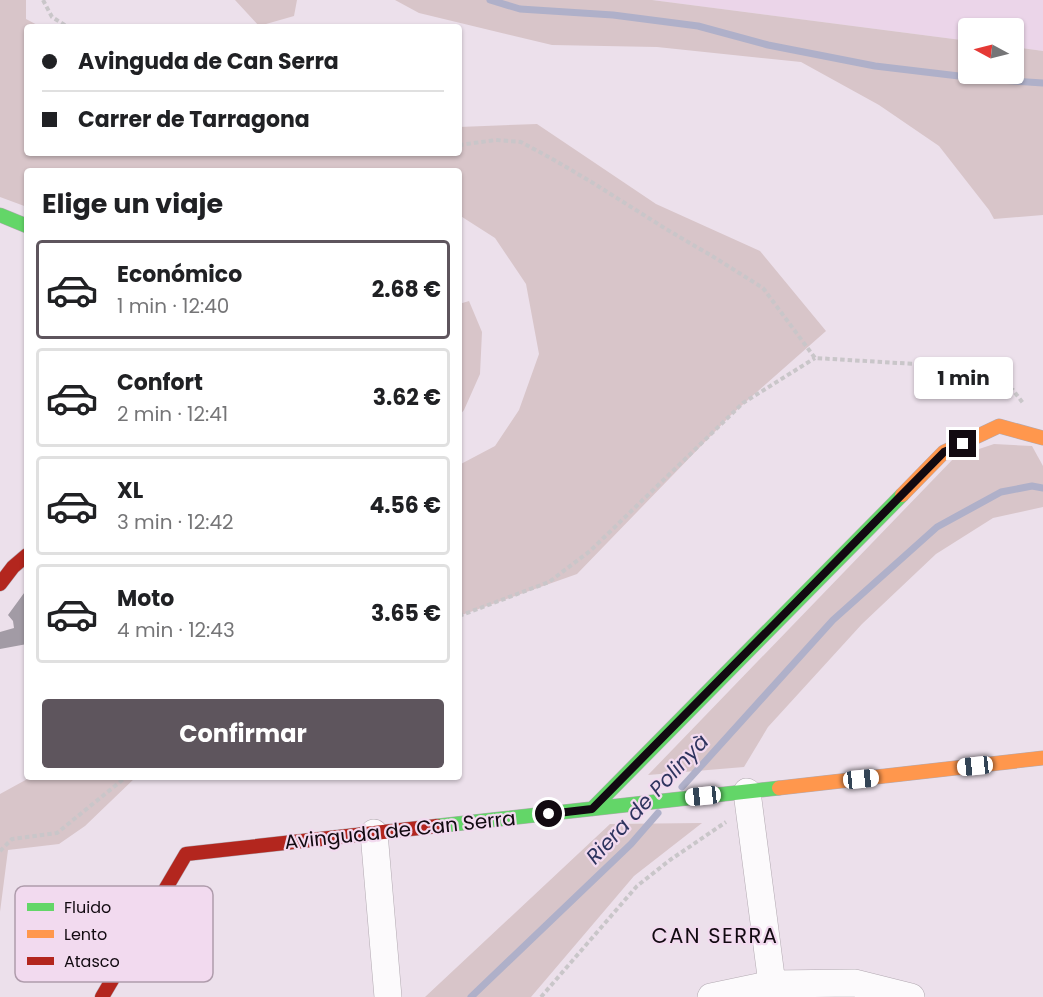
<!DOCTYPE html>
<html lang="es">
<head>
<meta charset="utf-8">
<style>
	body { margin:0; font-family:Poppins,sans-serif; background:#f6f6f6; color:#202124; height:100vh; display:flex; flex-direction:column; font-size:22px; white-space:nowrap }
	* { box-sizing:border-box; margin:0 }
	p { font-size:20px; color:#757577 }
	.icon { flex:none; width:33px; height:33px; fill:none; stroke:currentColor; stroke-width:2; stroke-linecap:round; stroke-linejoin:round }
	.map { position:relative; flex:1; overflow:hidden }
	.details { position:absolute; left:24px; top:168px; width:438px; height:612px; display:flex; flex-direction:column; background:#fff; border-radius:6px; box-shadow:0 2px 4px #0004 }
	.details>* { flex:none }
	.top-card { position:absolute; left:24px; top:24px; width:438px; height:132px; border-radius:6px; box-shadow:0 2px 4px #0004; display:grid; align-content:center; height:132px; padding:0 18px; background:#fff }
	.needle { width:39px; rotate:277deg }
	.controls { position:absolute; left:958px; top:18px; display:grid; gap:12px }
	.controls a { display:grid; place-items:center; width:66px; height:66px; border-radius:6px; background:#fff; box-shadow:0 2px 4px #0004; font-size:30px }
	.end { position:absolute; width:27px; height:27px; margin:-14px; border:8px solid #120a11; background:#fff; box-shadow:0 0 0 3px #fff }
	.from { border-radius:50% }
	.bubble { position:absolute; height:42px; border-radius:6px; background:#fff; box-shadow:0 2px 4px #0004; font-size:20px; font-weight:700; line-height:42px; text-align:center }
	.car { position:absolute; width:18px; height:36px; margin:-18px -9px; border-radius:8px; box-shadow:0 0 4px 2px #0007; background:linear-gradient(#fff 24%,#345 0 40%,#fff 0 76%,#345 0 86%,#fff 0) }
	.top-card b { display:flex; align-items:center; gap:21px; height:57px; font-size:22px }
	.top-card b+b { border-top:2px solid #e0e0e0 }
	.top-card i { width:15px; height:15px; background:#202124 }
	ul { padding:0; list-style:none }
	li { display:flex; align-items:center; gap:18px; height:99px; margin:0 12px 9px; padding:0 6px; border:3px solid #e0e0e0; border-radius:6px }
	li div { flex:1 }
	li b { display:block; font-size:22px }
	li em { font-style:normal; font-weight:700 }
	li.current { border-color:#5e555d }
	li>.icon { width:54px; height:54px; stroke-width:1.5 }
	h2 { padding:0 18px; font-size:27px; line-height:72px }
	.action { display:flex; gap:12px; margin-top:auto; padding:12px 18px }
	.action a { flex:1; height:69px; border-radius:6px; background:#5e555d; color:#fff; font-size:24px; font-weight:700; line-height:69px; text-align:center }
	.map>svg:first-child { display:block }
</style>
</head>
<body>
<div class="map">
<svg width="1043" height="997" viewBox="0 0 1043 997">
	<rect width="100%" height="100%" fill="#ece0eb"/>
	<path fill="#ebd5e9" d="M652 0H1043V51L1014 47V28H969V41Z"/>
	<path fill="#d8c5c9" d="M0 0H26V19L41 27H27V153H459V127L537 124 656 204 760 251 826 331 731 415 577 574 459 616V465L495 446 519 410 539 354 526 284 495 238 459 215V171H226L211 168 191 171H27V207L0 197Z
		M235 0H297L294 16 259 26Z
		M395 0H652L969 41V74H1014V47L1043 51V215L994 219 989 210 939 146 879 105 801 62 657 47 552 45 419 13Z
		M469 301 482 332 480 374 464 410 459 416V304Z
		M994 444 1032 446 1043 466V507L993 518 936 554 862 624 768 727 744 767 648 775 955 457Z
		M31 777H136L85 826 59 844 8 850 0 912V794Z
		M702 823 634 876 531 997H425L610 824Z"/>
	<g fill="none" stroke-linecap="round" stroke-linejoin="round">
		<path stroke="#afb0c9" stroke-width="7" d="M490 0 520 9 613 15 698 26 768 45 875 66 984 79 1043 83
			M682 787 833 620 937 527 1001 492 1032 486 1043 488
			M471 997 631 844 658 813"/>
	</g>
	<path fill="#a29ba5" d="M27 589V644L0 649V632L14 628 13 621 8 615Z"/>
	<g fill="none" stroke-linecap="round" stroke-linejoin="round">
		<g stroke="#b2a9b1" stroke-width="28">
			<path id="street" d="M747 792 772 984
				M374 833 388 997
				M711 997 772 984 855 983 911 997"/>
		</g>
		<g stroke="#b2a9b1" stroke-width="15">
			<path id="fast" d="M0 215 27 226
				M592 809 902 495
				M437 826 779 788"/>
		</g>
		<g stroke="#b2a9b1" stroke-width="15">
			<path id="slow" d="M902 495 944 452 999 426 1043 438
				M779 788 1043 758"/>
		</g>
		<g stroke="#b2a9b1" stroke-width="15">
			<path id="jam" d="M0 584 13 567 27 555
				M102 997 186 854 437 826"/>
		</g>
		<path stroke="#c9c6c9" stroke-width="4" stroke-dasharray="4.5 3" stroke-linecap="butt" d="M43 0 52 17 68 27
			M459 145 496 140 521 142 556 161 593 183 666 229 717 259 763 288 815 358 915 364 970 375 1013 390 1023 403
			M459 616 549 582 590 551 743 403 815 358
			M0 851 12 839 57 833 126 777
			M541 997 637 886 670 860 726 822"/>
		<use href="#street" stroke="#fcfafc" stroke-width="27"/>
		<use href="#fast" stroke="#63d668" stroke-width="14"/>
		<use href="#slow" stroke="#ff974d" stroke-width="14"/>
		<use href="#jam" stroke="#b3261e" stroke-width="14"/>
	</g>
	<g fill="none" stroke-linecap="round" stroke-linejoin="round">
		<path stroke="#120a11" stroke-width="8" d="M549 814 592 809 944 452 963 444"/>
	</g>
	<g text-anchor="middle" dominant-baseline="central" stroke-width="4.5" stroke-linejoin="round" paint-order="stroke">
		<g font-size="20" fill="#120a11" stroke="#f2daef">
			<text transform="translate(400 830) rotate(-6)">Avinguda de Can Serra</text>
		</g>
		<g font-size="21" font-style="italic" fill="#2d335e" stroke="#f2daef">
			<text transform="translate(647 799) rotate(-47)">Riera de Polinyà</text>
		</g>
		<g font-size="21" letter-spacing="1.5" fill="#120a11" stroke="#f2daef">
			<text x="715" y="935">CAN SERRA</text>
		</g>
	</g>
	<rect x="15" y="886" width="198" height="96" rx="9" fill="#f2daef" stroke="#af9cac" stroke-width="1.5"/>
	<rect x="27" y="903" width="27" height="8" fill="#63d668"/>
	<rect x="27" y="930" width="27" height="8" fill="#ff974d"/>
	<rect x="27" y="957" width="27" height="8" fill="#b3261e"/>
	<g font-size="16" fill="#120a11">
		<text x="64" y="913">Fluido</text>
		<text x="64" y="940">Lento</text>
		<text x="64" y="967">Atasco</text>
	</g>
</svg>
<div class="controls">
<a><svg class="needle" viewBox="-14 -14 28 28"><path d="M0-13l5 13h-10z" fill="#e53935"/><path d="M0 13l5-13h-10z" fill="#757577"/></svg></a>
</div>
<i class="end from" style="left:549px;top:814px"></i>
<i class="end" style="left:963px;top:444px"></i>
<div class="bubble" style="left:914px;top:357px;width:99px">1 min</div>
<i class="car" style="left:975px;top:766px;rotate:264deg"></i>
<i class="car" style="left:861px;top:779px;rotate:84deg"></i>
<i class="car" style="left:703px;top:796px;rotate:264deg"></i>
<div class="top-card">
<b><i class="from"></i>Avinguda de Can Serra</b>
<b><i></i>Carrer de Tarragona</b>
</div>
<section class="details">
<h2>Elige un viaje</h2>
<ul>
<li class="current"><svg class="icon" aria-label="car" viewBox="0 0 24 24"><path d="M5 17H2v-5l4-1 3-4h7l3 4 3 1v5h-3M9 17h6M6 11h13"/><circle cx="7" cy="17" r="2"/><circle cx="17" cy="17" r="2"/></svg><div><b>Económico</b><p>1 min · 12:40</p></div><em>2.68 €</em></li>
<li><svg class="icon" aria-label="car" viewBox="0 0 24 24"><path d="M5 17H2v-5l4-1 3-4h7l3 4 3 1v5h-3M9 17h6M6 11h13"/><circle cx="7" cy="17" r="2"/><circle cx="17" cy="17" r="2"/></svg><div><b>Confort</b><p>2 min · 12:41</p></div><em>3.62 €</em></li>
<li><svg class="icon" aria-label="car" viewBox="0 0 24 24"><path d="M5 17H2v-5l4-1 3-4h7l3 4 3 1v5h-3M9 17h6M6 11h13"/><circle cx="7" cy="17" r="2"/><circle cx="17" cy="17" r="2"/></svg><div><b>XL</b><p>3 min · 12:42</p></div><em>4.56 €</em></li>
<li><svg class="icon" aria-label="car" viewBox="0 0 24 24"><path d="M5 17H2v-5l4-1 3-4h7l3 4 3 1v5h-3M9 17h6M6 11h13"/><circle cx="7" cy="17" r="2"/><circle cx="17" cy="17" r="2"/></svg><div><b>Moto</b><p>4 min · 12:43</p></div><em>3.65 €</em></li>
</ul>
<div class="action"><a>Confirmar</a></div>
</section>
</div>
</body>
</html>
